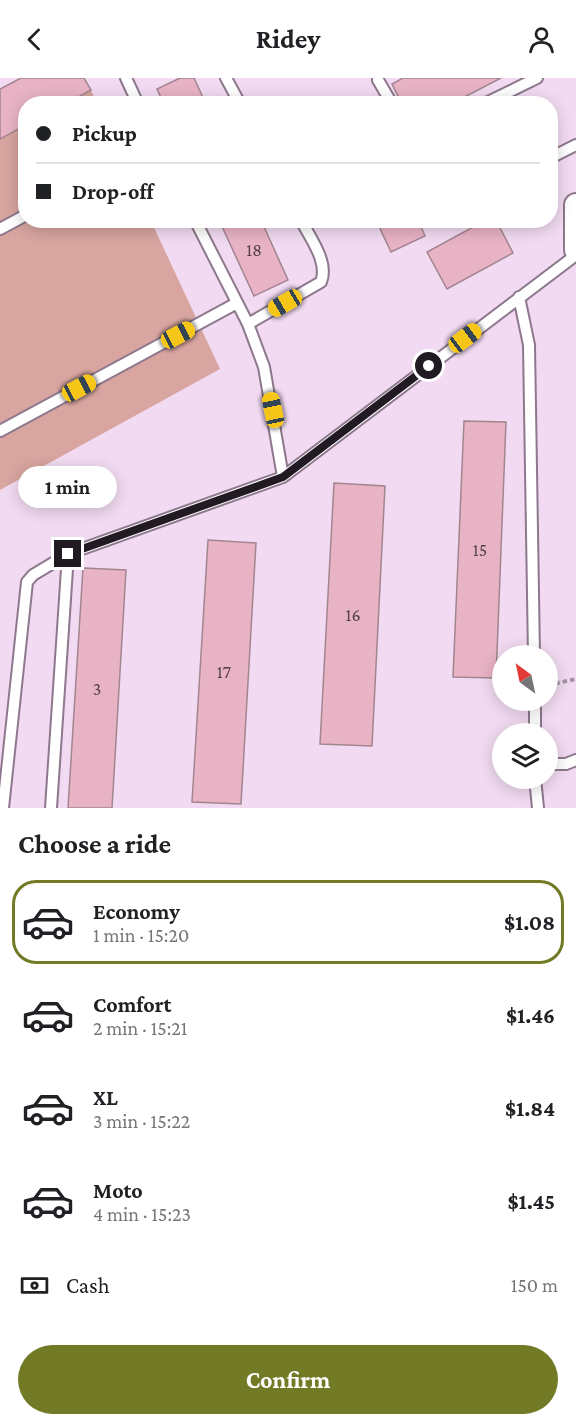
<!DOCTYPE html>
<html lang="en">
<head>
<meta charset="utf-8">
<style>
	body { margin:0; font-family:"Crimson Pro",serif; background:#f6f6f6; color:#202124; height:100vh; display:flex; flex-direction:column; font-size:22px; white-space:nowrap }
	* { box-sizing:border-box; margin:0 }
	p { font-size:20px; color:#757577 }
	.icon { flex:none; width:33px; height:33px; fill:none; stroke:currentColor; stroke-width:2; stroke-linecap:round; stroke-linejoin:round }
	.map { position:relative; height:730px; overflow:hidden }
	.panel { display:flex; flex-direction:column; background:#fff; flex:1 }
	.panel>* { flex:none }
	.hud { position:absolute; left:18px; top:18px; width:540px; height:132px; border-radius:24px; box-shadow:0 3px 15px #0003; display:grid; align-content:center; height:132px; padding:0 18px; background:#fff }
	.needle { width:39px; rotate:327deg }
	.buttons { position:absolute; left:492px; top:567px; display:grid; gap:12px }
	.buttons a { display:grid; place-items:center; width:66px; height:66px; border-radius:50%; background:#fff; box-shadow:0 3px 15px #0003; font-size:30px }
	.end { position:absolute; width:27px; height:27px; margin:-14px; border:8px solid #221a22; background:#fff; box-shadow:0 0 0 3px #fff }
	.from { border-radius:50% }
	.bubble { position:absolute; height:42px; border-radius:21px; background:#fff; box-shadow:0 3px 15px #0003; font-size:20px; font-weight:700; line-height:42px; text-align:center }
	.car { position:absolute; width:18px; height:36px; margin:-18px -9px; border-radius:8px; box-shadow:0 0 4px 2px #0007; background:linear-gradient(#f5c518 24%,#345 0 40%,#f5c518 0 76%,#345 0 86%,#f5c518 0) }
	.hud b { display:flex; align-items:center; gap:21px; height:57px; font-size:22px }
	.hud b+b { border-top:2px solid #e0e0e0 }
	.hud i { width:15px; height:15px; background:#202124 }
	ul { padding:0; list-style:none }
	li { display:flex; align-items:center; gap:18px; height:84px; margin:0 12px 9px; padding:0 6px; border:3px solid transparent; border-radius:24px }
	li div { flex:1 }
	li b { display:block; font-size:22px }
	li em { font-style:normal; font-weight:700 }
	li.selected { border-color:#727a25 }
	li>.icon { width:54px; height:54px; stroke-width:1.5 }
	h2 { padding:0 18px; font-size:27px; line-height:72px }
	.pay { display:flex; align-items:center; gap:15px; height:66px; padding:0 18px; font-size:22px }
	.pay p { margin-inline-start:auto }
	.cta { display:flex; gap:12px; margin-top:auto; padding:12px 18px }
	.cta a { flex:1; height:69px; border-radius:36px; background:#727a25; color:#fff; font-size:24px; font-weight:700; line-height:69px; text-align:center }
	header { display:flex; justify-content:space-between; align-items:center; height:78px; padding:0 18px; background:#fff; font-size:27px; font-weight:700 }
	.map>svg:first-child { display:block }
</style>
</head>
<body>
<header><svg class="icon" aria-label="back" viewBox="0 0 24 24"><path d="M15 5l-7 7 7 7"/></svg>Ridey<svg class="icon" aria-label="person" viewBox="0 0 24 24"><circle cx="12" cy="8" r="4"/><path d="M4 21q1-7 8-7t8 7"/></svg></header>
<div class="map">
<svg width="576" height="730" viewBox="0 0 576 730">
	<rect width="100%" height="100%" fill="#f2dbf2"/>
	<path fill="#d8a5a0" d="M91 12 97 25 66 26Z
		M25 47 26 142 151 143 220 291 0 412V61Z"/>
	<path fill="#e9b3c6" stroke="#a2858f" stroke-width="1.5" d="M21 0H84L91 12 66 26H26V47L0 61V11Z
		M180 0H194L206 26H164L157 11Z
		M403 0H501L451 26H402L392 6Z
		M219 142H261L288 202 254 218Z
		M376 142H418L425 158 391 174Z
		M486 142H496L513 175 447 211 427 174Z
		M464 343 506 344 496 600 453 599Z
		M334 405 385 408 372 668 320 666Z
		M208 462 256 465 241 726 192 724Z
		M83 490 126 492 112 730H68Z"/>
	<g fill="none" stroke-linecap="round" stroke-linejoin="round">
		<g stroke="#8d788d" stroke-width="14">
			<path id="lane" d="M126 0 138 26
				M226 0 240 26
				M378 2 392 26
				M484 26 537 0
				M550 80 576 67
				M195 142 248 246 264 289 283 399
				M0 151 26 137
				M519 219 529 267 534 578
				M248 246 321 204C329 184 310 160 301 142
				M0 353 237 225
				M535 622V656
				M548 686H566L576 682
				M535 700 538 730
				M3 730 27 504 33 497 68 476 283 399 576 177
				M51 730 68 476"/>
		</g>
		<g stroke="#8d788d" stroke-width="26">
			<path id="street" d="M576 127V172"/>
		</g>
		<path stroke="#a493a4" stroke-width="4" stroke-dasharray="4.5 3" stroke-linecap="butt" d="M548 607 576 601"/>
		<use href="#lane" stroke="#fff" stroke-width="10"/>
		<use href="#street" stroke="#fff" stroke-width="22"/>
	</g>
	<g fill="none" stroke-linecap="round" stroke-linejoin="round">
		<path stroke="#221a22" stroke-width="8" d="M68 476 283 399 429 288"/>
	</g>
	<g text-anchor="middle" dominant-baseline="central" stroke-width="4.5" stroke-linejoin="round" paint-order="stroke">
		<g font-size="18" fill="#54404b">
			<text x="254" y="172">18</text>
			<text x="480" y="472">15</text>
			<text x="353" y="537">16</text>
			<text x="224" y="594">17</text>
			<text x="97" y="611">3</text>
		</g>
	</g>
</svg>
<div class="buttons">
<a><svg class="needle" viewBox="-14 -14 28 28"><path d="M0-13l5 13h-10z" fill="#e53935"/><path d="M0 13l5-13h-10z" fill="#757577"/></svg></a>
<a><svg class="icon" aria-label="layers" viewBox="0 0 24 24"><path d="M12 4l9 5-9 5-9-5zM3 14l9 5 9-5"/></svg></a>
</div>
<i class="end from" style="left:429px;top:288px"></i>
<i class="end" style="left:68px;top:476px"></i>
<div class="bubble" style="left:18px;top:388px;width:99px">1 min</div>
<i class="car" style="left:285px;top:225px;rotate:240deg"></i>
<i class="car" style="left:178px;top:257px;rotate:62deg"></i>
<i class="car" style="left:465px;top:260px;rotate:53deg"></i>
<i class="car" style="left:79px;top:310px;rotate:62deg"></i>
<i class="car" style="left:273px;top:332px;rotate:348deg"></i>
<div class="hud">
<b><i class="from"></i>Pickup</b>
<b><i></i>Drop-off</b>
</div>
</div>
<section class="panel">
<h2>Choose a ride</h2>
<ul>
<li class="selected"><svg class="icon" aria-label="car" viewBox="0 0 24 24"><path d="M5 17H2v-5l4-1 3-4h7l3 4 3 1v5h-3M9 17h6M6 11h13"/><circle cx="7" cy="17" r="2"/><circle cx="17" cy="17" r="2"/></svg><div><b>Economy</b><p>1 min · 15:20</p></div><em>$1.08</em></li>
<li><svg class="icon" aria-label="car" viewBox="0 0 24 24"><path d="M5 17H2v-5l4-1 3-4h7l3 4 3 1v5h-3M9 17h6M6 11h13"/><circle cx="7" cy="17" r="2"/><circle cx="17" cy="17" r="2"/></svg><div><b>Comfort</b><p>2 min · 15:21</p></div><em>$1.46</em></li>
<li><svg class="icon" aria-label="car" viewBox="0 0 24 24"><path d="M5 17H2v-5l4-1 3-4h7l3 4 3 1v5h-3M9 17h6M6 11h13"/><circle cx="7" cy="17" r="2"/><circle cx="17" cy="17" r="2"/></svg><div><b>XL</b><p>3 min · 15:22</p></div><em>$1.84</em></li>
<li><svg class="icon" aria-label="car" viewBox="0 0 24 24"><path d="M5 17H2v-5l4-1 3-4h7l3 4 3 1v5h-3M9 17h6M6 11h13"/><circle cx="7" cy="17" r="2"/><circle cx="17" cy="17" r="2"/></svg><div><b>Moto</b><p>4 min · 15:23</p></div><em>$1.45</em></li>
</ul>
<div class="pay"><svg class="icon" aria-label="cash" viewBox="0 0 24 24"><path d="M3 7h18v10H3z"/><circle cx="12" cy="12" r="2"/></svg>Cash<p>150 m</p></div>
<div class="cta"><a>Confirm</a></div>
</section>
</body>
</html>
